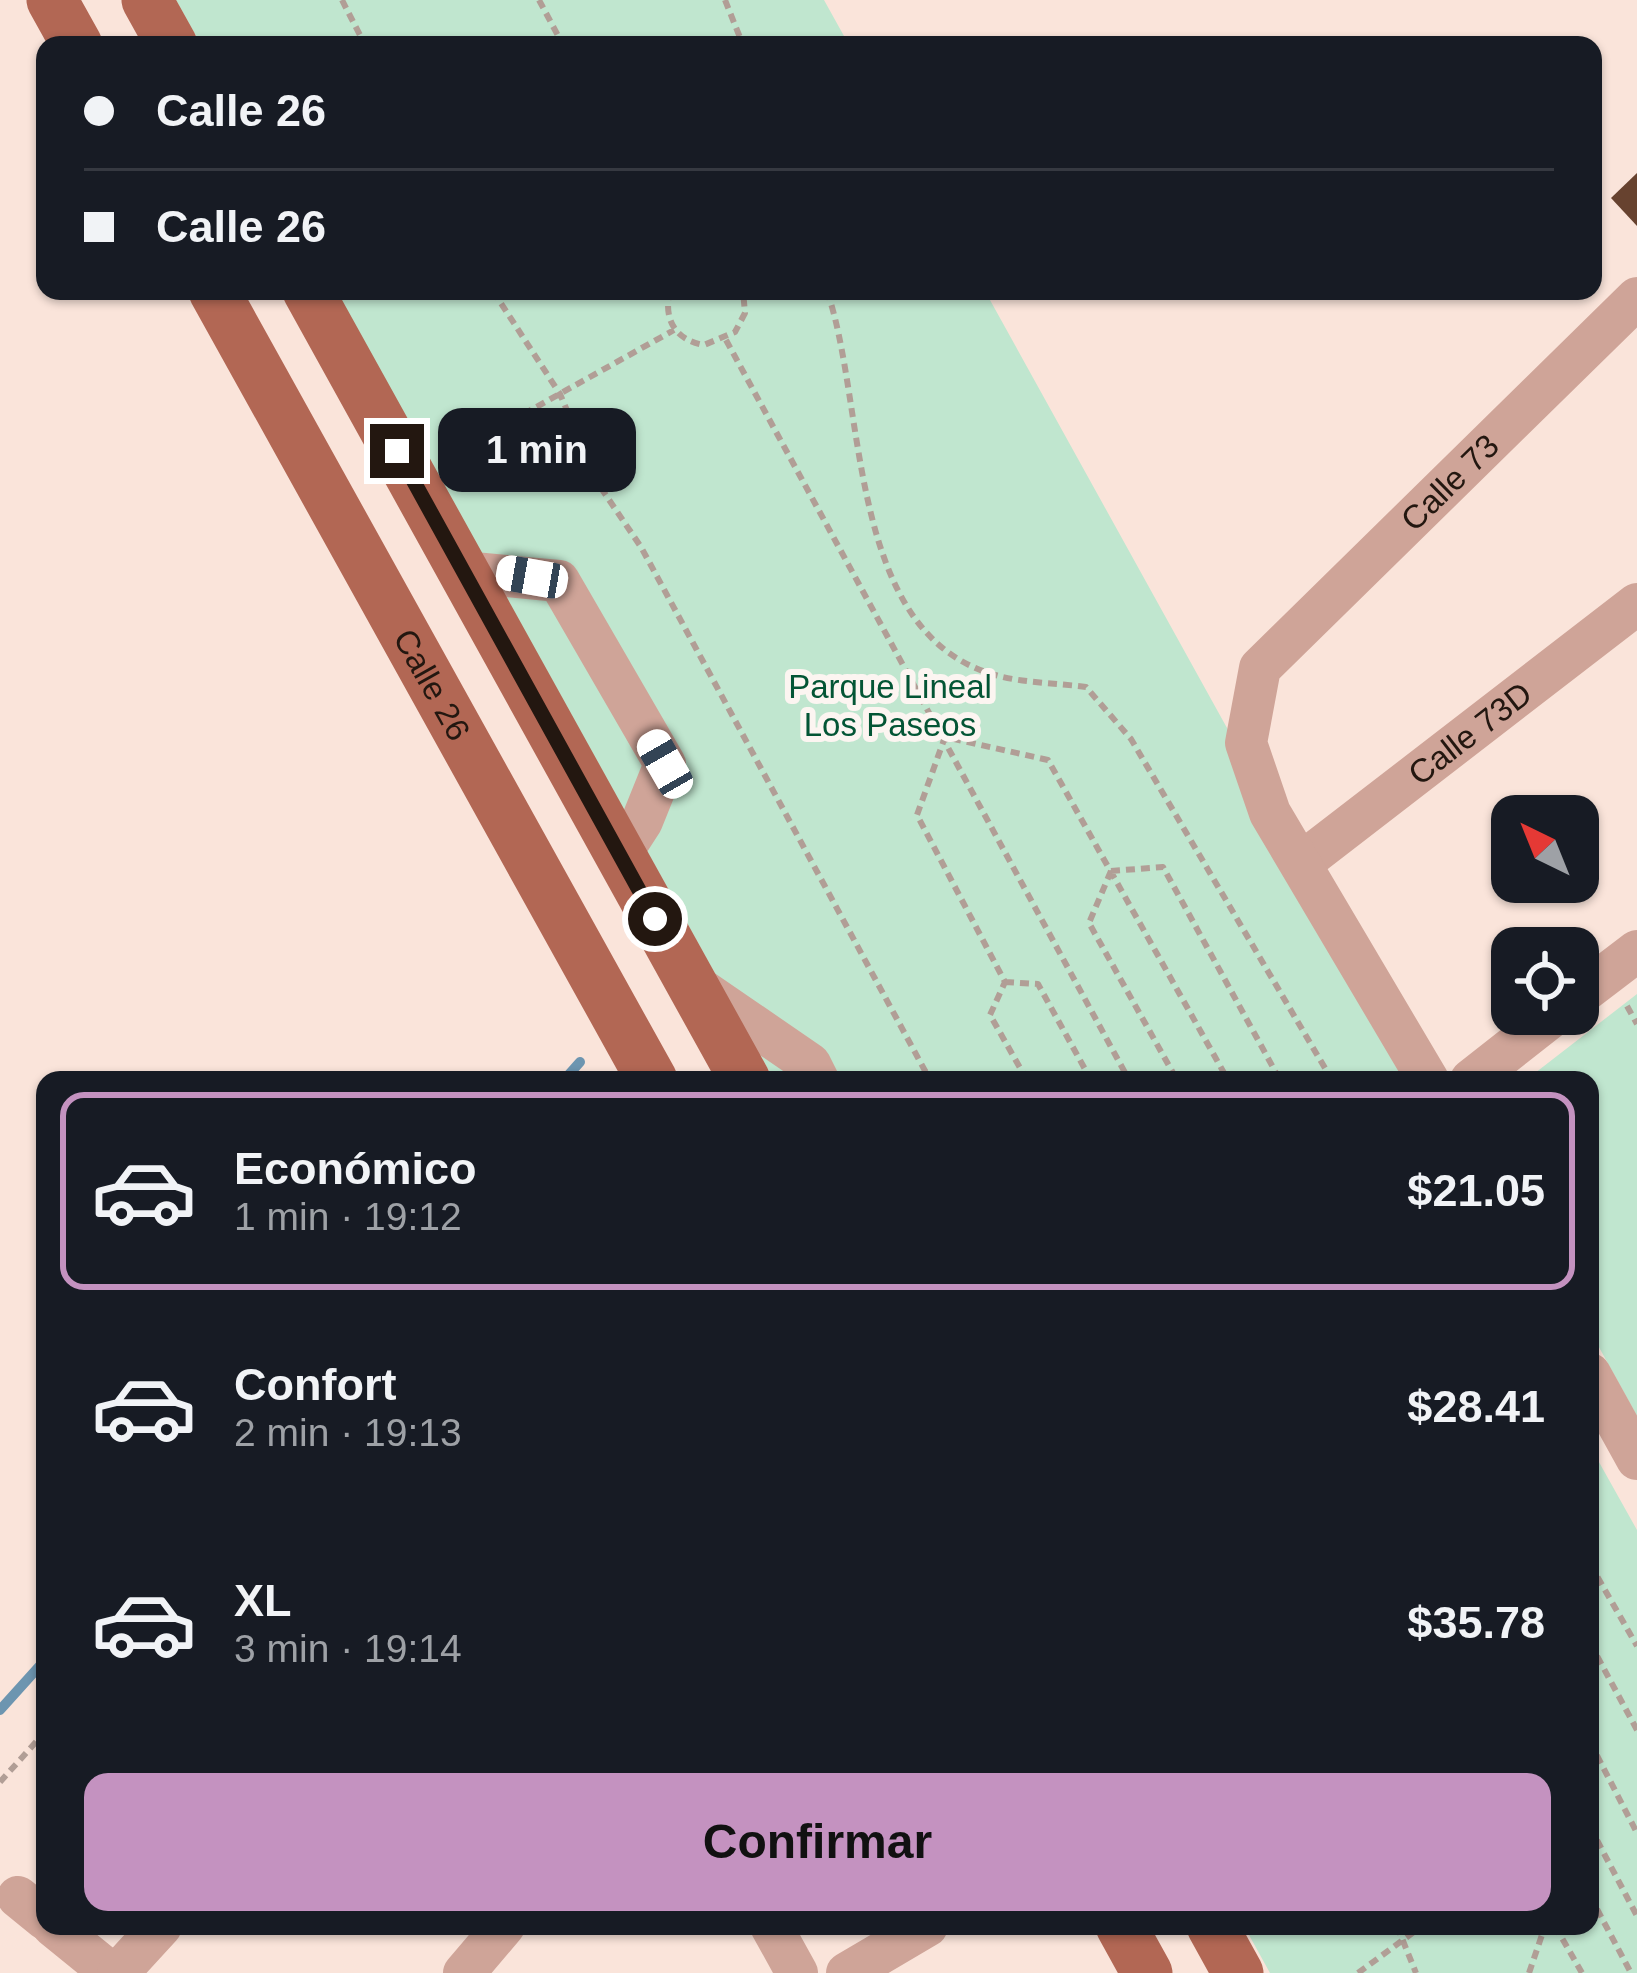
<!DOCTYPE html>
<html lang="es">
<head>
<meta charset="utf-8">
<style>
	body { margin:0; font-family:Arial,sans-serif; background:#242831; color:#f1f3f6; height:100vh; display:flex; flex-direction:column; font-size:45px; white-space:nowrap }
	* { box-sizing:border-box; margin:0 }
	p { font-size:39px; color:#9ea1a6 }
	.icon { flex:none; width:66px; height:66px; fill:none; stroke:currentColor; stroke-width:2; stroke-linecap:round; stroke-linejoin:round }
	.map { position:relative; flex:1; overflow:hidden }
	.sheet { position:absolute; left:36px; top:1071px; width:1563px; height:864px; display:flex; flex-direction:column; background:#171b24; border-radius:24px; box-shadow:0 3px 9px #0004 }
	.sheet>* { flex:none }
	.hud { position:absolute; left:36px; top:36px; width:1566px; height:264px; border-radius:24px; box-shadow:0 3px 9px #0004; display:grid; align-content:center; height:264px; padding:0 48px; background:#171b24 }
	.needle { width:78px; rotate:317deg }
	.controls { position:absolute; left:1491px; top:795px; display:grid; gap:24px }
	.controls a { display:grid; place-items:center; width:108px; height:108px; border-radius:24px; background:#171b24; box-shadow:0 3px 9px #0004; font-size:60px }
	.end { position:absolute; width:54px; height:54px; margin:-27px; border:15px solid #231710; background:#fff; box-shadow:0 0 0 6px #fff }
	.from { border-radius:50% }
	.bubble { position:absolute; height:84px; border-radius:24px; background:#171b24; box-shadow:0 3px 9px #0004; font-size:39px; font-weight:700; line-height:84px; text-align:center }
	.car { position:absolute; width:36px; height:72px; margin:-36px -18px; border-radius:15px; box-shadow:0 0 9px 3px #0007; background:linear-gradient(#fff 24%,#345 0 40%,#fff 0 76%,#345 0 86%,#fff 0) }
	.hud b { display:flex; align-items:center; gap:42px; height:114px; font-size:45px }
	.hud b+b { border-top:3px solid #363941 }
	.hud i { width:30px; height:30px; background:#f1f3f6 }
	ul { padding:21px 0 0; list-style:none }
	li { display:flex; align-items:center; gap:36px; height:198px; margin:0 24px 18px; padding:0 24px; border:6px solid transparent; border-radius:24px }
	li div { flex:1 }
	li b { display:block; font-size:45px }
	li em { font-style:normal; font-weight:700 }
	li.active { border-color:#c492c0 }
	li>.icon { width:108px; height:108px; stroke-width:1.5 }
	.primary-button { display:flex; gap:24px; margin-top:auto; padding:24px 48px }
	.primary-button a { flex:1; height:138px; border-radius:24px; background:#c492c0; color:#111; font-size:48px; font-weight:700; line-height:138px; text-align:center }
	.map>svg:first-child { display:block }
</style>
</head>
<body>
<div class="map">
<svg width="1637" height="1973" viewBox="0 0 1637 1973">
	<rect width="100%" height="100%" fill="#fae4da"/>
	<path fill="#c0e6cf" d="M176 0H824L849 45H201Z
		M336 291H985L1422 1080H774Z
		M1637 994V1416L1590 1331V1080H1526Z
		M1590 1446 1637 1530V1973H1270L1244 1926H1590Z"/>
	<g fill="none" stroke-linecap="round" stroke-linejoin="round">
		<path stroke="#6d95b0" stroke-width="10" d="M564 1080 580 1062
			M0 1710 45 1660"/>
	</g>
	<path fill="#67422f" d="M1637 173V226L1611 198Z"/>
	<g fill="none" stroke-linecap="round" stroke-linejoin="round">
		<path stroke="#b19e96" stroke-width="6" stroke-dasharray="9 6" stroke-linecap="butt" d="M342 0 365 45
			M539 0 563 45
			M725 0 743 45
			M493 291 560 394 599 485 641 547 930 1080
			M670 291C663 319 675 340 704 345L735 332 745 313 743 291
			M827 291C867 406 846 633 995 675 1023 683 1057 683 1086 687L1131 739 1332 1080
			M726 340 1129 1080
			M445 458 674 330
			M1111 871 1163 867 1280 1080
			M1111 871 1089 923 1177 1080
			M1005 982 1038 984 1091 1080
			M1627 1006 1637 1024
			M1027 1080 990 1015 1005 982 917 815 945 737 1048 760 1228 1080
			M1590 1564 1637 1646
			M1590 1643 1637 1730
			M1590 1742 1637 1833
			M0 1782 45 1732
			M1590 1827 1637 1916
			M1590 1896 1631 1973
			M1397 1926 1416 1973
			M1555 1926 1582 1973
			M1358 1973 1422 1926
			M1529 1973 1545 1926"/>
		<g stroke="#cfa498" stroke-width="42">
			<path d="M463 572 559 581 665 764 642 821 620 855"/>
			<path id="s1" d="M1301 863 1637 604"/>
			<path d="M692 983 810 1064 818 1080"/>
			<path d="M1578 996 1637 951"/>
			<path id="s2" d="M1428 1080 1270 813 1246 743 1260 668 1637 298"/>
			<path d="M1471 1080 1555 1014"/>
			<path d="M1590 1374 1637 1459"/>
			<path d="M18 1897 45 1919"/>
			<path d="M53 1926 111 1973"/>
			<path d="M771 1926 797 1973"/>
			<path d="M118 1973 161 1926"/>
			<path d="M464 1973 504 1926"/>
			<path d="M847 1973 927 1926"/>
		</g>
		<g stroke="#b26754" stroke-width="51">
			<path d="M52 0 77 45"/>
			<path d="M147 0 172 45"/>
			<path id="s3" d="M214 291 652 1080"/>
			<path d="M308 291 745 1080"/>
			<path d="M1121 1926 1147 1973"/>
			<path d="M1212 1926 1238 1973"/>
		</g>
	</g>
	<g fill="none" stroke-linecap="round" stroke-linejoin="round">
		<path stroke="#231710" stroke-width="15" d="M397 451 655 919"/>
	</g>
	<g text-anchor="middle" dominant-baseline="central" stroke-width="12" stroke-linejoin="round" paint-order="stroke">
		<g font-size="33" fill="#231710" stroke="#fcf5f1">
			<text stroke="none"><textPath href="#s2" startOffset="726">Calle 73</textPath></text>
			<text stroke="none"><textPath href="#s3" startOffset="450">Calle 26</textPath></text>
			<text stroke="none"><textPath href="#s1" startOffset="213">Calle 73D</textPath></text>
		</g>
		<g font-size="33" fill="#035535" stroke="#fcf5f1">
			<text x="890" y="686">Parque Lineal<tspan x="890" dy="38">Los Paseos</tspan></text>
		</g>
	</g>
</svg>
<div class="controls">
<a><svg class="needle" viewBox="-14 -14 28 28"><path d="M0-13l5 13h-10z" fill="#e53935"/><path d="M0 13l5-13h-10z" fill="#9ea1a6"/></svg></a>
<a><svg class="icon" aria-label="locate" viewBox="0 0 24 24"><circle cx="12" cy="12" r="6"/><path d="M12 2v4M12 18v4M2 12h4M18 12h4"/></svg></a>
</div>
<i class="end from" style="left:655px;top:919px"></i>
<i class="end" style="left:397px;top:451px"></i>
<div class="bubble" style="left:438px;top:408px;width:198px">1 min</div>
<i class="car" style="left:532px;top:577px;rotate:280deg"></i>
<i class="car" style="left:665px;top:764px;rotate:330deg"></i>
<div class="hud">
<b><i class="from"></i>Calle 26</b>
<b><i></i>Calle 26</b>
</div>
<section class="sheet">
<ul>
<li class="active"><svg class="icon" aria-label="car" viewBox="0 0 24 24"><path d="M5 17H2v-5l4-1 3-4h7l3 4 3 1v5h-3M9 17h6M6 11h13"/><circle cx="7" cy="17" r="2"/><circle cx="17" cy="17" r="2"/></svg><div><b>Económico</b><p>1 min · 19:12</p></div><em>$21.05</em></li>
<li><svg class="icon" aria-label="car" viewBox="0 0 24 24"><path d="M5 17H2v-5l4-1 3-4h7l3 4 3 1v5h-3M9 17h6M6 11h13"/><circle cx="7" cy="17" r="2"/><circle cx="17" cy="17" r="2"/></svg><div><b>Confort</b><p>2 min · 19:13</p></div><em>$28.41</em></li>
<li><svg class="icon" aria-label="car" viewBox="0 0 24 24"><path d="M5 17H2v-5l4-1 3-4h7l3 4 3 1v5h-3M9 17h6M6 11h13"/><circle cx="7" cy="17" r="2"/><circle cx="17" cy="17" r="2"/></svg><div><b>XL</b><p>3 min · 19:14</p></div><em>$35.78</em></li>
</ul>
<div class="primary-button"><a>Confirmar</a></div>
</section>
</div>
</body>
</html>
